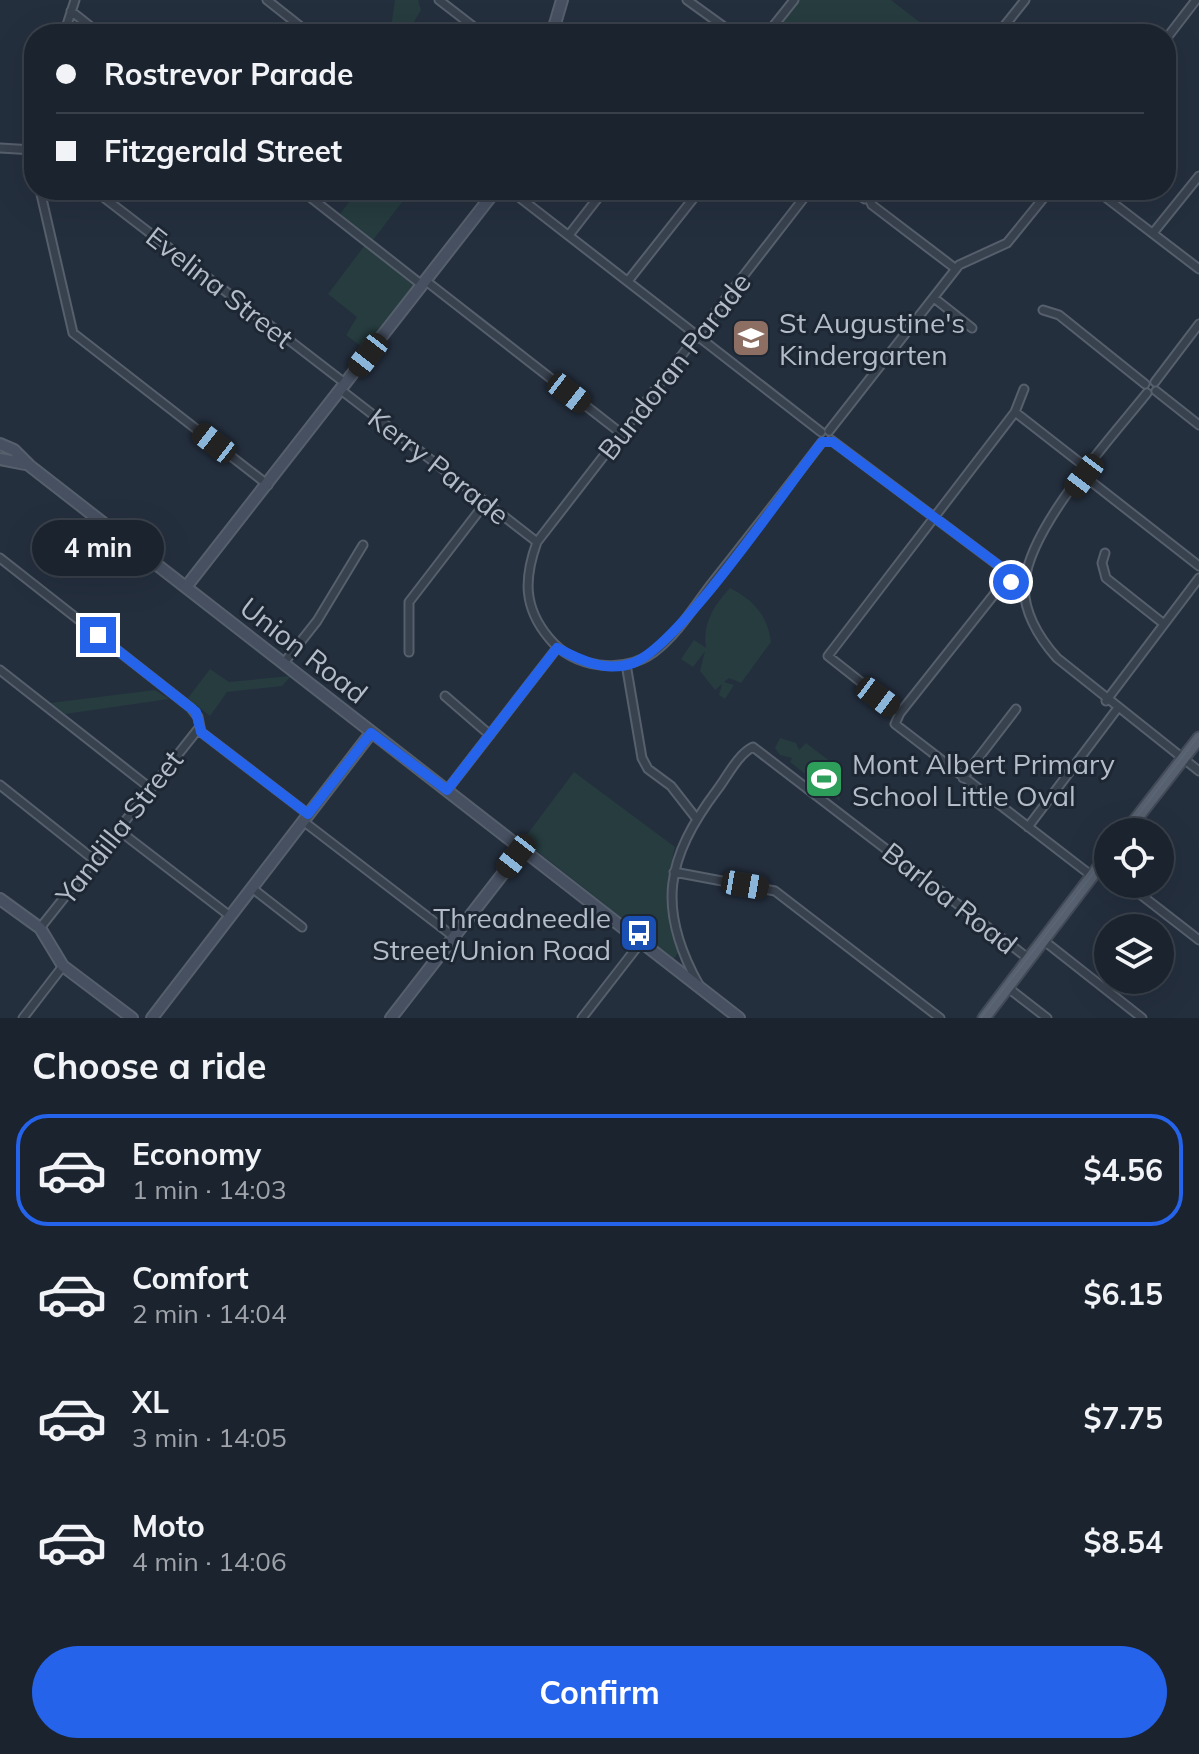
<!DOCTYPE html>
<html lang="en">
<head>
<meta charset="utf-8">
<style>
	body { margin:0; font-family:Mulish,sans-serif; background:#242b36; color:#f1f3f6; height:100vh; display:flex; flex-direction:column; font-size:30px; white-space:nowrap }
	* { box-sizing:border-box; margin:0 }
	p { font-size:26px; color:#a0a4aa }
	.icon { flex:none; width:44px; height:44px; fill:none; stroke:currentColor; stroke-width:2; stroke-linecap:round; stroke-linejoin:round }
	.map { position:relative; height:1018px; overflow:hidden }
	.sheet { display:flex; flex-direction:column; background:#1b232e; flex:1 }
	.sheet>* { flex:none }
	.hud { position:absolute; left:24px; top:24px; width:1152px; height:176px; border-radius:32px; box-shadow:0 8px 32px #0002,0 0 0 2px #39404a; display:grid; align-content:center; height:176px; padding:0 32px; background:#1b232e }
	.tools { position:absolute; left:1094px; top:818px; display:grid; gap:16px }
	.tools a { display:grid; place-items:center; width:80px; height:80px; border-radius:50%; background:#1b232e; box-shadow:0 8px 32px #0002,0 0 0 2px #39404a; font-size:40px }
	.end { position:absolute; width:36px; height:36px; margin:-18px; border:10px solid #2563eb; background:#fff; box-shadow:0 0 0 4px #fff }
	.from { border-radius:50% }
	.bubble { position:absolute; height:56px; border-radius:28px; background:#1b232e; box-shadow:0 8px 32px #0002,0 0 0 2px #39404a; font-size:26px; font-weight:700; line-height:56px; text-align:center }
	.car { position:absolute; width:24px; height:48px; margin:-24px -12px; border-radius:10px; box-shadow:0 0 6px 2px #0007; background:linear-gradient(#222 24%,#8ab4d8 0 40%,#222 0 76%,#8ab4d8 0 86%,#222 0) }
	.hud b { display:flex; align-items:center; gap:28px; height:76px; font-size:30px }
	.hud b+b { border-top:2px solid #39404a }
	.hud i { width:20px; height:20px; background:#f1f3f6 }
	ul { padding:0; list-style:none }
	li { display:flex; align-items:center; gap:24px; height:112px; margin:0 16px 12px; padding:0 16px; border:4px solid transparent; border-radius:32px }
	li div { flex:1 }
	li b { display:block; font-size:30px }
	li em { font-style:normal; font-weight:700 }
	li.active { border-color:#2563eb }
	li>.icon { width:72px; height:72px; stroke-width:1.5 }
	h2 { padding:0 32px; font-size:36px; line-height:96px }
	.cta { display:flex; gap:16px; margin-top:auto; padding:16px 32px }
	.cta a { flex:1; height:92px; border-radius:48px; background:#2563eb; color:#fff; font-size:32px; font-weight:700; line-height:92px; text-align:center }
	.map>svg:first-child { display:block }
</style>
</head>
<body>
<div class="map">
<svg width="1199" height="1018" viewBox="0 0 1199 1018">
	<rect width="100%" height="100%" fill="#242f3e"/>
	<path fill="#263c3f" d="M395 0H418L421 10 407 34H390Z
		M794 0H891L935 34H769Z
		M358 190H405L409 193 373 240 340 214Z
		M365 245 417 286 367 351 346 335 357 317 328 294Z
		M730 588C754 601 767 614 771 642L741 683 729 678 724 682 734 685 725 699 719 695 722 684 715 690 700 671 705 651 693 667 681 659 694 640 706 648C702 624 714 605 730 588Z
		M210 669 229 682 291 676 282 686 227 692 210 716 188 698Z
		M155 690 169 699 65 714 50 703Z
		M780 738 796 743 799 750 806 743 831 762 840 801 790 762 792 758 780 755 775 748Z
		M574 772 675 847C667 881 661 919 679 951L674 959 523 840Z"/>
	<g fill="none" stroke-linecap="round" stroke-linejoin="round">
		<g stroke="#565f6c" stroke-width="11">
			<path id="street" d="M267 0 310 34
				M439 0 483 34
				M687 0 734 34
				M71 11 100 34
				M64 34 75 0
				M767 34 794 0
				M998 34 1025 0
				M1166 39 1196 0
				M34 128 30 149 34 165
				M0 148 34 150
				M40 190 73 333 268 485
				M94 190 346 384
				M301 190 422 285
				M510 190 821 432
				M683 190 693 198
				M810 190 537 542C524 578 523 607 549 638 573 668 623 675 654 652 678 634 695 605 713 582 750 535 786 489 822 442
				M851 190 865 199 869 198
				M1096 190 1199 269
				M869 198 872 205 956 269
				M1153 233 1199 176
				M569 235 604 190
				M426 281 622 434
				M628 281 700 190
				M934 298 972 328
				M1043 310 1059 315 1145 384
				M1155 382 1199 324
				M341 390 537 542
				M1156 391 1199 425
				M1147 393C1111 438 1031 525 1025 581 1021 609 1039 638 1057 658L1199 771
				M1015 412 1088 469
				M829 431 959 265 1007 243 1050 190
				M831 440 1018 580
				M1084 476 1199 566
				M1105 553 1102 563 1106 578 1164 624
				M0 558 191 708 198 717 201 732 308 814
				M1017 579 996 592 900 713 895 724 1092 876
				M409 652V602L486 502
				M283 664 317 621 363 545
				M626 664 642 758 648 769 671 786 696 818
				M0 670 150 788
				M445 696 490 735
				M1106 701 1199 578
				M900 713 828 656 1015 412 1024 389
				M963 778 1016 709
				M0 785 93 859
				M447 790 557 648
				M303 821 454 937
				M1028 827 1117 709
				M117 829 230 916
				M674 872 775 891 940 1018
				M1127 884 1199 940
				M252 888 302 927
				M40 928 199 728
				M1043 940 1142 1018
				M699 985C656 908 666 858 717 790 727 777 738 754 753 747L1029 959
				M1007 987 1047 1018
				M23 1018 63 966
				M582 1018 641 942"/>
		</g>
		<g stroke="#565f6c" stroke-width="14">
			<path id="secondary" d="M552 34 562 0
				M0 444 14 450 30 466 739 1018
				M0 459 25 464
				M186 587 496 190
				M0 899 40 928 63 966 132 1018
				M152 1018 371 733
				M391 1018 522 849"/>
		</g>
		<g stroke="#414a57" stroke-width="15">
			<path id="primary" d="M1126 832 1199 738
				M984 1018 1108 855"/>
		</g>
		<use href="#street" stroke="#38414e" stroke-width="7"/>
		<use href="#secondary" stroke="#465061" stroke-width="10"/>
		<use href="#primary" stroke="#56606e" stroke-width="11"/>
		<path stroke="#5a6575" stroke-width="2" d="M1125 832 1199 735
			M981 1018 1108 854"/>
	</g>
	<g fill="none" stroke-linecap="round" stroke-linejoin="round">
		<path stroke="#2563eb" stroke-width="10" d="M98 635 196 712 201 732 308 814 371 733 447 790 557 648C580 660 606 673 633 663 680 645 785 489 822 442H833L1017 579 1011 582"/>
	</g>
	<defs>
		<g id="school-square" transform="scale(2)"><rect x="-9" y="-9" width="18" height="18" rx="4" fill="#8d6e63" stroke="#1d2633"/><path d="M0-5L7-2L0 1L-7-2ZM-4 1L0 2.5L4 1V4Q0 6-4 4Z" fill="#fff"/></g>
		<g id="stadium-square" transform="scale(2)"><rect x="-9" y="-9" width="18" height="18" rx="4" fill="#2e9e5b" stroke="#1d2633"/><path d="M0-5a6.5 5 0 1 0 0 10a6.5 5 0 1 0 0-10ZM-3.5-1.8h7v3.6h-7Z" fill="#fff"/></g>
		<g id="bus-square" transform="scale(2)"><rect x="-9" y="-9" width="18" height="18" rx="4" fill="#1a4fb4" stroke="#1d2633"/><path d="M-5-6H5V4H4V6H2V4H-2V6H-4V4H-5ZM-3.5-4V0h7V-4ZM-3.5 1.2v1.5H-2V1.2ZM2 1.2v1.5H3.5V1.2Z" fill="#fff"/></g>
	</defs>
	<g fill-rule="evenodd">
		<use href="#school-square" x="751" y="338"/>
		<use href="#stadium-square" x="824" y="779"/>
		<use href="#bus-square" x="639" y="933"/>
	</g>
	<g text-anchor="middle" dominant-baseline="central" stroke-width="6" stroke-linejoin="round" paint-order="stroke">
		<g font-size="28" fill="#b4bcc9" stroke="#1d2633">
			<text transform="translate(220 287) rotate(38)">Evelina Street</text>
			<text transform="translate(674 366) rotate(-52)">Bundoran Parade</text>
			<text transform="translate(439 466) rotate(38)">Kerry Parade</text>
			<text transform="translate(304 650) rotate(38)">Union Road</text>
			<text transform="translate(119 827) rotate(-52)">Yandilla Street</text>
			<text transform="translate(950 898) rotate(38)">Barloa Road</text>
		</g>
		<g font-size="28" fill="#b4bcc9" stroke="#1d2633" text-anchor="start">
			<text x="779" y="322">St Augustine's<tspan x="779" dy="32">Kindergarten</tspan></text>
			<text x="852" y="763">Mont Albert Primary<tspan x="852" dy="32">School Little Oval</tspan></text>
			<text x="611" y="917" text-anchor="end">Threadneedle<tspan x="611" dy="32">Street/Union Road</tspan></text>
		</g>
	</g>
</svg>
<div class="tools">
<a><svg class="icon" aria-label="locate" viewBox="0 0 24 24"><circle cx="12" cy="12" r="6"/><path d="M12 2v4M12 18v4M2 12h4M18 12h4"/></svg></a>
<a><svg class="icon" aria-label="layers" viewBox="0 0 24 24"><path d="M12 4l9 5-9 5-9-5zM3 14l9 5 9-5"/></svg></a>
</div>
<i class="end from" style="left:1011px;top:582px"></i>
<i class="end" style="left:98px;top:635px"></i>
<div class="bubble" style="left:32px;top:520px;width:132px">4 min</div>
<i class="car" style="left:368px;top:355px;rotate:218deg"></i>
<i class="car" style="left:569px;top:393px;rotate:128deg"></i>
<i class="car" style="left:214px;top:443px;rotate:308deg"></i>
<i class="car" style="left:1084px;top:476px;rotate:217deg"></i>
<i class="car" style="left:878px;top:697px;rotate:127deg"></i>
<i class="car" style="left:516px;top:856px;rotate:218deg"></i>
<i class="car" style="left:745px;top:885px;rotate:100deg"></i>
<div class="hud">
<b><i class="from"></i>Rostrevor Parade</b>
<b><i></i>Fitzgerald Street</b>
</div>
</div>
<section class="sheet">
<h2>Choose a ride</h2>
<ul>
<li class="active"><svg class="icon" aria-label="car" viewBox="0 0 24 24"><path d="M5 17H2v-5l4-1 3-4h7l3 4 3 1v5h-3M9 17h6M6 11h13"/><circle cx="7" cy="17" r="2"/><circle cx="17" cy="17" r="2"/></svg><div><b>Economy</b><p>1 min · 14:03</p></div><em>$4.56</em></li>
<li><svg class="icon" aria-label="car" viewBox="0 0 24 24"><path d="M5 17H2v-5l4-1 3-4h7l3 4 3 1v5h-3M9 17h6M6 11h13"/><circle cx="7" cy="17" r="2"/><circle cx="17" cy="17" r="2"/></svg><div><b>Comfort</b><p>2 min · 14:04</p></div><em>$6.15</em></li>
<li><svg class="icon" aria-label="car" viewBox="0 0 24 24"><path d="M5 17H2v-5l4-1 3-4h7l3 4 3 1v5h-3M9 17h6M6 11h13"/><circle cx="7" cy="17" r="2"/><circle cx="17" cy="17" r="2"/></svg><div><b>XL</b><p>3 min · 14:05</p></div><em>$7.75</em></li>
<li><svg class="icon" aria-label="car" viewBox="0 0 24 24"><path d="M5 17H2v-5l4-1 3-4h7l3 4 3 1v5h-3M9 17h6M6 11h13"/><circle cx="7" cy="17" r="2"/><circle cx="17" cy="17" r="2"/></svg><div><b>Moto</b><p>4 min · 14:06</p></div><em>$8.54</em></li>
</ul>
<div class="cta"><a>Confirm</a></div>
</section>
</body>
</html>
